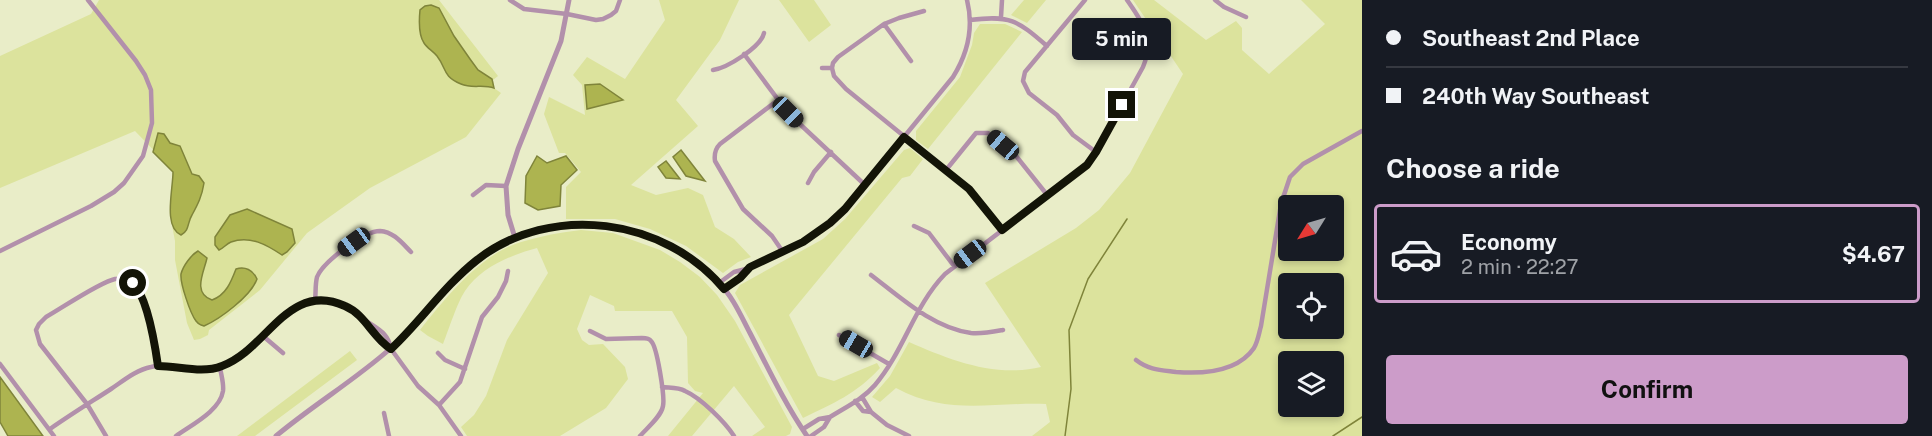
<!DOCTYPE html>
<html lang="en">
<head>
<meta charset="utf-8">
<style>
	body { margin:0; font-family:"Public Sans",sans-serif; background:#242831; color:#f1f3f6; height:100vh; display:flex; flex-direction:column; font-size:22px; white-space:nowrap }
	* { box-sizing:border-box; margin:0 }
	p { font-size:20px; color:#9ea1a6 }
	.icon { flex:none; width:33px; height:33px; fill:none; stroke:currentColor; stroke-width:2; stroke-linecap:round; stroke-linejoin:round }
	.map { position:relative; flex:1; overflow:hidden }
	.sheet { display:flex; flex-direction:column; background:#171b24; width:570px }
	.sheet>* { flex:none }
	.banner { display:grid; align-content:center; height:132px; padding:0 24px; background:#171b24 }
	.needle { width:39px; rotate:233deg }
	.fabs { position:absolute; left:1278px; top:195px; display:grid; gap:12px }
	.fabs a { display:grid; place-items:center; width:66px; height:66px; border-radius:6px; background:#171b24; box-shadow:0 3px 9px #0003; font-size:30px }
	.end { position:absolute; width:27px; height:27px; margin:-14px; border:8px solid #131407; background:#fff; box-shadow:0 0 0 3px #fff }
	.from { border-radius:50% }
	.bubble { position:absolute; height:42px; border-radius:6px; background:#171b24; box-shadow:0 3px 9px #0003; font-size:20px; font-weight:700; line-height:42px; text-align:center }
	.car { position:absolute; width:18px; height:36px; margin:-18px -9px; border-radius:8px; box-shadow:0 0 4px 2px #0007; background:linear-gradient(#222 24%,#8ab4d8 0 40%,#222 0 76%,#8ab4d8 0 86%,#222 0) }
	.banner b { display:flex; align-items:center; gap:21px; height:57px; font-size:22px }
	.banner b+b { border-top:2px solid #363941 }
	.banner i { width:15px; height:15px; background:#f1f3f6 }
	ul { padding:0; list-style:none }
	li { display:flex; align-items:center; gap:18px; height:99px; margin:0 12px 9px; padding:0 12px; border:3px solid transparent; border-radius:6px }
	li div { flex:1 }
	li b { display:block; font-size:22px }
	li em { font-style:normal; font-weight:700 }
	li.on { border-color:#cc9cc9 }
	li>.icon { width:54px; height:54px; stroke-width:1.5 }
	h2 { padding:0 24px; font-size:27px; line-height:72px }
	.button { display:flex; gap:12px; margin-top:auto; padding:12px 24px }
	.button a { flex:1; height:69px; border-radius:6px; background:#cc9cc9; color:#111; font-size:24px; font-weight:700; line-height:69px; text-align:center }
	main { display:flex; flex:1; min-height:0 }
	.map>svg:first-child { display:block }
</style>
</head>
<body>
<main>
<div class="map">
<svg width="1362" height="436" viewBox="0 0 1362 436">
	<rect width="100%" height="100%" fill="#e9edc8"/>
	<path fill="#dce39d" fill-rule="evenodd" d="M99 0H439L498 76 493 80 494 88 501 93 466 137 370 188 307 233 260 290 209 330 208 335 200 339 194 340 187 323 175 260V241L170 215 173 170 135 131 0 188V56L91 14Z
		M659 0H739L720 40 676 100 698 126 631 185 656 195 688 188 703 195 715 227 734 239 751 257 738 262 723 273 686 246 650 229 615 219H566V187L581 172 565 153H559L544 114 549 97 585 115 582 85 573 75 587 57 625 79 665 20Z
		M779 0H814L831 25 809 42Z
		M1024 0H1046L1027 23 1011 15Z
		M1133 0H1154L1206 40 1236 21 1242 28V50L1269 74 1325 24 1301 0H1362V436H1032L1050 422 1046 404C991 402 948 416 896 388L880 402 872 397 890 376 909 342C950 360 995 378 1041 367L985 283 1076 228 1099 210 1130 173 1183 74ZM1288 206H1334V250H1288ZM1288 284H1334V328H1288ZM1288 362H1334V406H1288Z
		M980 24H1005L1022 32 928 149 916 140V131L960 77 972 45 974 33Z
		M910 148 923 159 910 176 902 178 789 315 818 376 834 381 877 363 880 368C856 394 834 403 803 418L735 293 740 285 823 239 845 219 904 150Z
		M581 230 613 233 660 250 680 262 700 277 717 295 735 321 792 427 790 434 786 436H752L765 427 734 386 692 436H668L703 393 695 391 688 383 687 337 672 311H615L614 306 590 295 577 329 582 340 589 345 603 344 625 367 628 379 606 408 560 436H467L461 427 474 415 486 396 507 340 548 273 537 248C511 255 481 267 465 291 457 303 449 329 443 344L428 336 420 330C446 297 481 254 521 242 541 236 561 232 581 230Z
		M350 351 357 360 255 436H237Z"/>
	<path fill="#adb450" stroke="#7f843a" stroke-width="1.5" d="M431 5 439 8 454 36 470 59 478 70 492 79 494 88C483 84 472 89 461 84 442 76 447 69 437 56 433 51 427 48 424 43 418 34 419 20 420 10L425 6Z
		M600 84 623 100 587 109 585 85Z
		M158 133 164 134 170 143 180 146 192 174 199 176 204 183C202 196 198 204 192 215 187 223 190 230 181 235 163 227 173 190 173 172L153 152Z
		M681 150 705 181 686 176 673 157Z
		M537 156 547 163 566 156 577 170 561 185 560 206 538 210 525 203 526 176Z
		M666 161 680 179 666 178 658 167Z
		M247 209 292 229 295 243 287 252 282 255C267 245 250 235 231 242 226 244 224 248 219 250L215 245V237L230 215Z
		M198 251 207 258C204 272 192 293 212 300 226 295 231 282 236 269 245 266 253 270 257 279 251 296 220 319 204 326 199 324 199 325 196 321 190 313 180 283 181 274 183 266 191 255 198 251Z
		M0 377 43 436H8L0 422Z"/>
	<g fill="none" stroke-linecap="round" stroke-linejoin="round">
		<path stroke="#7f843a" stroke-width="1.5" d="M1065 436 1071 389 1069 330 1088 279 1127 219
			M1333 436 1362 417"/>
		<path stroke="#b290ab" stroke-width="4.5" d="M510 0 524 9 567 14 596 20 603 19 611 15 616 11 620 0
			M1085 0 1025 72 1023 81 1029 93 1057 115 1073 135 1096 152
			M1215 0 1224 7 1246 17
			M1001 17 1002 0
			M970 20C1010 15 1017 20 1047 46
			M884 24 911 61
			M744 54 788 113 865 185
			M822 68H832L833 63 838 57 884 24 899 18 924 11
			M832 68 834 76 846 89 969 189 1001 230
			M713 70C727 68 761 47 764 33
			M778 100 720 144C715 149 714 154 715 161L743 209 772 236 783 252
			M946 170 976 133H988L1016 156 1048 196
			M808 183 814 172 831 152
			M473 195 486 185 506 186
			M914 226 929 233 954 266
			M0 251 91 206 114 192 124 183 143 156 152 123 151 90 145 75 136 61 88 0
			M871 275C900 297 933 328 971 333 982 334 992 332 1003 330
			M719 283 734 272 750 268 803 242 830 223 845 209 953 77C968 53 974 28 967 0
			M725 289 748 269
			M315 301C316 293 315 285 317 277 323 262 364 231 380 231 394 232 402 243 411 252
			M366 321 368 328 381 343 391 349 418 386 439 405 461 436
			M590 331 606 339 642 338C645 338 649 338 651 341 657 346 665 397 663 406 661 417 647 428 640 436
			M839 335 889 364
			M263 336 283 353
			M438 353 445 360 465 369
			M1136 360C1149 370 1160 370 1176 372 1202 374 1237 373 1254 348 1258 341 1259 333 1261 326L1281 204 1290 177 1303 164 1362 131
			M0 364 54 436
			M662 387C669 388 678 387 685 391 701 398 725 422 734 436
			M855 401 863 411 871 412 862 397
			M439 405 460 382 482 317 498 297 506 281 508 271
			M871 412 887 425 909 436
			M384 413 389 436
			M830 417C846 407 863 399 875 385 904 351 914 306 945 274L1081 170 1096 152 1143 67C1155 38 1143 23 1127 0
			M50 429C70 415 91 402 111 389 123 381 136 370 151 367 175 361 200 377 223 366 265 346 292 280 347 306 354 310 358 316 365 320 377 329 388 332 391 349
			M803 429 819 419 830 417 824 427 811 436
			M106 436 87 404 40 344 36 330 39 324 46 317C62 308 100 282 115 279 123 278 131 280 136 286 148 300 156 347 158 366
			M176 436C191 425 220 411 223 391 224 383 221 375 220 367"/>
		<path stroke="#b290ab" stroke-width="5" d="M515 238 508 215 506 186 518 149 561 41 569 0
			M276 436C313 405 355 380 391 348 423 322 444 286 476 261 548 204 659 217 719 283 733 297 741 316 750 333 768 368 785 404 807 436"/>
	</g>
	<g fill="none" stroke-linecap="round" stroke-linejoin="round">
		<path stroke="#131407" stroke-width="8" d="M133 283C148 298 155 345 158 366 179 366 202 374 222 366 267 350 288 280 345 306 366 315 372 337 391 349 421 321 444 286 477 260 551 202 665 218 724 289L740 278 750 267 803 242 830 223 845 209 904 137 969 189 1002 230 1087 165 1096 152 1122 105"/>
	</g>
</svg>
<div class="fabs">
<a><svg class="needle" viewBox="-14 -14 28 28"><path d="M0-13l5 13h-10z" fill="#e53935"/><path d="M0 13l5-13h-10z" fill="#9ea1a6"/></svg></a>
<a><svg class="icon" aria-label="locate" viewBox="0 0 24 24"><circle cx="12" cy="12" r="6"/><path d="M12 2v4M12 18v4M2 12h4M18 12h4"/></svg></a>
<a><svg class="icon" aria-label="layers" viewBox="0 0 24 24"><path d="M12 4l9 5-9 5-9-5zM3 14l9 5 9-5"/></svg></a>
</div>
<i class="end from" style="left:133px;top:283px"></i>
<i class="end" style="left:1122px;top:105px"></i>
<div class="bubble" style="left:1072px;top:18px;width:99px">5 min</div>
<i class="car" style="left:788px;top:112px;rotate:135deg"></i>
<i class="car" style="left:1003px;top:145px;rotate:310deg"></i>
<i class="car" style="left:354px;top:242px;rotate:234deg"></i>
<i class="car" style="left:970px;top:254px;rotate:233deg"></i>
<i class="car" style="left:856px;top:344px;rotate:300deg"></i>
</div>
<section class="sheet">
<div class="banner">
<b><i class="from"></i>Southeast 2nd Place</b>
<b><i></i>240th Way Southeast</b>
</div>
<h2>Choose a ride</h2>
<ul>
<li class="on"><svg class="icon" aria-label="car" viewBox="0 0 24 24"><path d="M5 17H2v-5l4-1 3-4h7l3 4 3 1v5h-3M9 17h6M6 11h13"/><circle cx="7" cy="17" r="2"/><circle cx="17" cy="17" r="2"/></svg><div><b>Economy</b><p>2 min · 22:27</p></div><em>$4.67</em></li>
</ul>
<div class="button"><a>Confirm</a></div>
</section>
</main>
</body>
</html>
